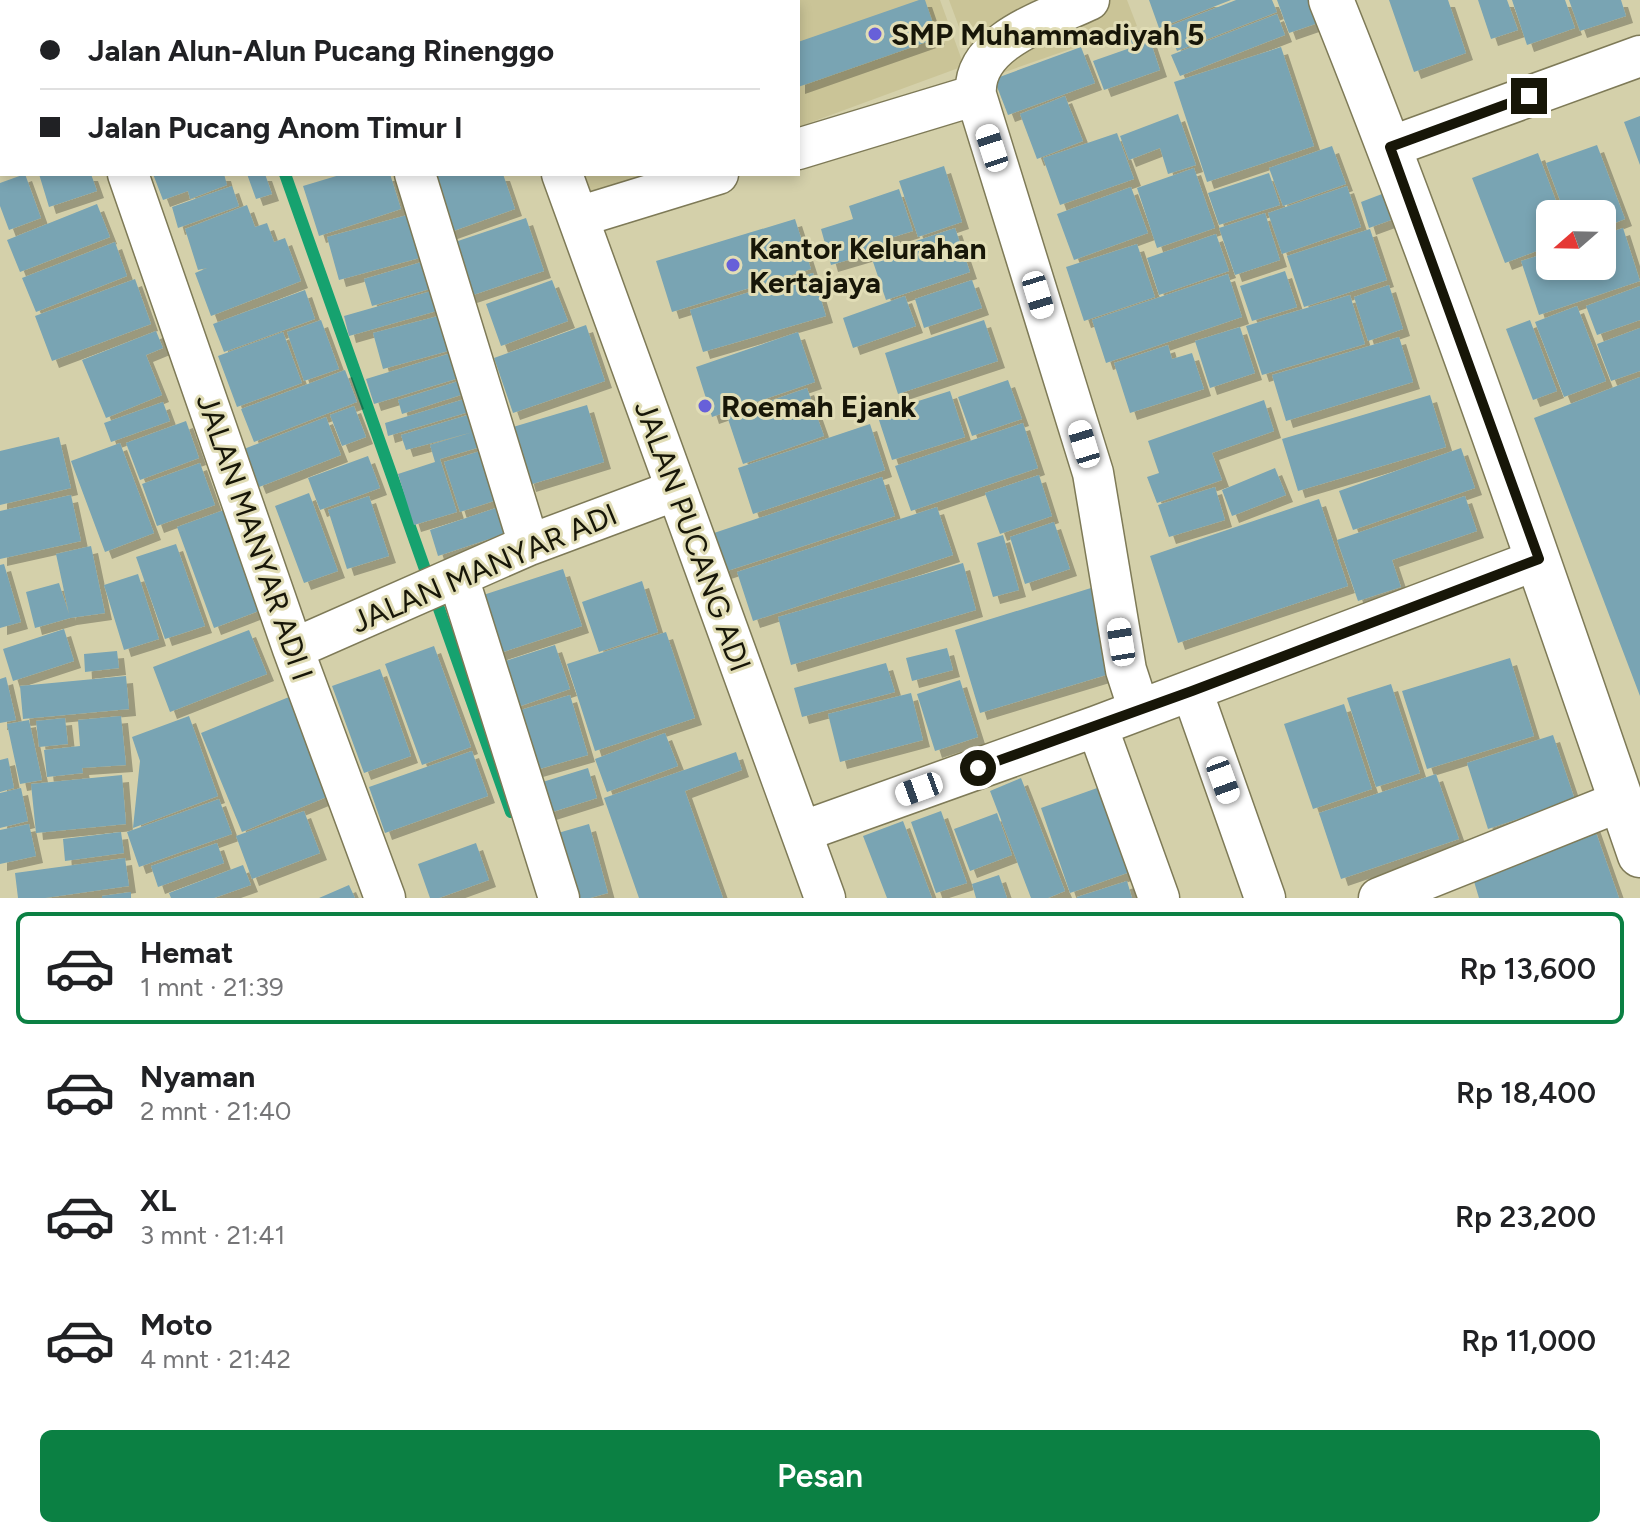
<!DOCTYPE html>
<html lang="id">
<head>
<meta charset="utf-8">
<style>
	body { margin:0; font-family:Figtree,sans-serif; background:#f6f6f6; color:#202124; height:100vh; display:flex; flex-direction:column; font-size:30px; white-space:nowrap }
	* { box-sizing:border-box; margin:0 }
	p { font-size:26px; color:#757577 }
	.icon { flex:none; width:44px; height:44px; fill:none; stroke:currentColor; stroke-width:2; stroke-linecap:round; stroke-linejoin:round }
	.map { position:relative; height:898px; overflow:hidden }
	.details { display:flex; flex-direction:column; background:#fff; flex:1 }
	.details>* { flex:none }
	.top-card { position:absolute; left:0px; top:0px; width:800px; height:176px; box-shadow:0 4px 12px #0003; display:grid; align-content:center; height:176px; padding:0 40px; background:#fff }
	.needle { width:52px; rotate:250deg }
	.buttons { position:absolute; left:1536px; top:200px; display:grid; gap:16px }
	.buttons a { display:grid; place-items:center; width:80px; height:80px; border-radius:12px; background:#fff; box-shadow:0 4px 12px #0003; font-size:40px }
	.end { position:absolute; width:36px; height:36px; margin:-18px; border:10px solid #171608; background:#fff; box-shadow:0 0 0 4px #fff }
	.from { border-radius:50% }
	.car { position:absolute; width:24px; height:48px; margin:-24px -12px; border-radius:10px; box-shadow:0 0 6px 2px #0007; background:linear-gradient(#fff 24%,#345 0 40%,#fff 0 76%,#345 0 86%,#fff 0) }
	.top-card b { display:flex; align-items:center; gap:28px; height:76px; font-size:30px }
	.top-card b+b { border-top:2px solid #e0e0e0 }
	.top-card i { width:20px; height:20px; background:#202124 }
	ul { padding:14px 0 0; list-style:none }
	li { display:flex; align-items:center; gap:24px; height:112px; margin:0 16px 12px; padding:0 24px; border:4px solid transparent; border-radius:12px }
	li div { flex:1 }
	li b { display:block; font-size:30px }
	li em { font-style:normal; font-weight:600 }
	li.selected { border-color:#0b8043 }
	li>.icon { width:72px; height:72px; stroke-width:1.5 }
	.cta { display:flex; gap:16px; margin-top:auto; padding:16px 40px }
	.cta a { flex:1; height:92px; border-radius:12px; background:#0b8043; color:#fff; font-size:32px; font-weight:600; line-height:92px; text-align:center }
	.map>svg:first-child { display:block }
</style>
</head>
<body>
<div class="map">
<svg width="1640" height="898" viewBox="0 0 1640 898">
	<defs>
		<filter id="shadow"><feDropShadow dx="7" dy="7" stdDeviation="0" flood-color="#0004"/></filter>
	</defs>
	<rect width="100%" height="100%" fill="#d4d0aa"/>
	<path fill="#cac497" d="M511 0H940L964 66 798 127V2Z
		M949 0H1127L1137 26 979 81Z
		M575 174H669L586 205Z"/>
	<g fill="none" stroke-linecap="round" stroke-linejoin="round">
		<path stroke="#16a26f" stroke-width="12" d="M224 0 225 2
			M285 174 511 812"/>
	</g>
	<path fill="#79a4b3" filter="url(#shadow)" d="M919 0H925L938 38 798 87V42Z
		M1149 0H1231L1159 28Z
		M1236 0H1272L1277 12 1177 51 1167 27Z
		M1277 0H1310L1318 23 1289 33Z
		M1389 0H1448L1466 53 1414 72Z
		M1478 0H1507L1518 30 1491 39Z
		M1512 0H1565L1575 28 1527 45Z
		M1569 0H1621L1626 16 1580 31Z
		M1277 14 1285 35 1180 76 1171 55Z
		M1146 28 1160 70 1104 90 1093 61 1133 47 1129 35Z
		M1081 47 1095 83 1008 115 994 79Z
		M1281 47 1314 146 1207 182 1174 82Z
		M1065 96 1083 141 1037 159 1020 114Z
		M1178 114 1196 165 1168 174 1160 148 1129 160 1120 136Z
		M1640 116V165L1624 122Z
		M1117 133 1134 179 1060 205 1043 158Z
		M1597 145 1625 219 1602 228V214H1565L1546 163Z
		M1332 146 1346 184 1283 206 1269 168Z
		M1538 153 1561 214H1550V246L1505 263 1472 178Z
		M944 166 962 222 918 237 899 181Z
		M1194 168 1215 228 1157 248 1137 188Z
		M1269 173 1280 205 1219 225 1208 193Z
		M25 174 41 218 9 230 0 206V183Z
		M39 174H91L97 191 49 207Z
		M153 174H224L227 185 190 199 188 191 163 200Z
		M247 174H265L272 194 256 199Z
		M343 174H390L401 209 319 236 303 186Z
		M436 174H503L515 209 445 234Z
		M232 186 239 206 178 228 172 207Z
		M1347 186 1361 227 1282 254 1268 213Z
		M1131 187 1148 233 1074 260 1057 214Z
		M899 189 913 231 890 238 892 247 831 265 821 229 853 219 849 206Z
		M1382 194 1391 220 1369 228 1361 202Z
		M97 204 110 237 20 272 7 240Z
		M247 205 255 227 267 223 274 242 285 238 301 281 211 316 195 273 207 268 198 270 185 229Z
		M1265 213 1280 260 1235 275 1219 228Z
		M411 214 423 257 339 280 327 237Z
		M526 218 544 271 467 297 449 244Z
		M795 219 811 269 672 312 656 261Z
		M955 228 970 272 886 300 871 256Z
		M1623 228 1640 281 1539 315 1521 261 1550 252V266H1602V235Z
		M1370 229 1387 280 1304 307 1287 256Z
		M1216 234 1229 271 1159 295 1147 258Z
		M115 242 127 276 36 312 22 278Z
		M1137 244 1155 297 1084 321 1066 267Z
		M425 261 433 288 372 306 364 279Z
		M1285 271 1297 307 1252 321 1240 286Z
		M813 273 826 316 703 352 690 310Z
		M1228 274 1242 317 1106 363 1092 320Z
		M135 279 151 324 52 361 35 316Z
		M552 280 568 321 501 346 486 304Z
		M972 280 982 308 924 328 915 299Z
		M1389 285 1403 329 1368 341 1354 297Z
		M1640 286V320L1597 335 1586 306Z
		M305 290 315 319 224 352 213 324Z
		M435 290 440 310 349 336 344 316Z
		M1350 295 1365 344 1262 375 1246 326Z
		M905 296 916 326 853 348 843 318Z
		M1577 306 1606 381 1564 397 1535 322Z
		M450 313 459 348 383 369 373 333Z
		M321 320 339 369 304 381 287 332Z
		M984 320 998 361 898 394 885 353Z
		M1530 320 1557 391 1533 400 1506 329Z
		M586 325 605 381 513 413 494 358Z
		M1240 327 1255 373 1210 388 1195 341Z
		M1640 328V371L1611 381 1597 344Z
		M156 331 163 348 146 355 162 395 106 418 82 360Z
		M283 332 302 383 237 407 218 356Z
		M798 332 815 382 712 417 696 367Z
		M1399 337 1413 382 1286 421 1272 375Z
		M1168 345 1172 359 1192 353 1204 389 1130 413 1114 363Z
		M461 350 469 375 374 404 366 379Z
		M345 370 357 402 254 442 241 409Z
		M1640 377V696L1534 418Z
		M465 379 470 392 402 414 398 400Z
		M1008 380 1022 419 972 436 958 397Z
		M807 388 824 436 743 464 727 416Z
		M950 391 965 437 892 460 877 414Z
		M1430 395 1446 447 1298 491 1282 439Z
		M468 398 472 411 388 436 385 423Z
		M1264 400 1274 431 1212 453 1222 480 1157 503 1147 477 1159 473 1148 441Z
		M163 402 170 421 111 442 104 423Z
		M587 405 604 462 529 485 513 427Z
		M354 406 366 437 342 446 330 415Z
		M481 411 487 445 440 459 457 512 414 525 398 474 435 462 430 445 473 432 406 450 401 435Z
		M326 417 341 455 259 487 244 449Z
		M186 421 199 458 140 480 126 443Z
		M1023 423 1038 468 911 511 895 466Z
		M870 424 885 470 753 514 738 468Z
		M59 437 71 488 0 505V451Z
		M120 443 154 533 105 552 71 461Z
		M1461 448 1475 488 1353 530 1339 491Z
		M487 449 503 498 460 512 444 462Z
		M368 456 380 488 320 510 308 478Z
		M200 463 215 505 157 526 142 484Z
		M1275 468 1286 495 1232 516 1222 490Z
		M1039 475 1052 516 1000 534 985 493Z
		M882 477 895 516 724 572 711 534Z
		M1215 487 1225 520 1169 537 1158 505Z
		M309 493 338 571 304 583 275 506Z
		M71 495 81 541 0 559V511Z
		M369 496 389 556 347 569 328 510Z
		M1465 496 1477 531 1392 560 1401 587 1358 601 1337 540Z
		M1319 499 1348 586 1178 643 1150 556Z
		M505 505 513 531 438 556 430 530Z
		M937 507 953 555 753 621 737 572Z
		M224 510 261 610 214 628 177 527Z
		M1054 522 1070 569 1025 584 1010 537Z
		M1003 535 1019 590 993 597 977 543Z
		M176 544 205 626 165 639 136 557Z
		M91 546 105 613 70 618 35 628 26 592 59 583 69 614 56 554Z
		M963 563 976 610 791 665 778 617Z
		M4 564 21 622 0 628V565Z
		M563 569 582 626 491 656 471 599Z
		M138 574 159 639 124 650 104 585Z
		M642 581 658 632 599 652 582 602Z
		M1091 588 1116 672 980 713 955 630Z
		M64 629 74 661 13 681 3 649Z
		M249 630 267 674 170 712 153 667Z
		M666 632 695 718 595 751 567 664Z
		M555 645 570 689 506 711 490 666Z
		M434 646 471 747 422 765 385 664Z
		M947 648 953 670 912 681 906 658Z
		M117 651 119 668 85 672 84 654Z
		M1510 658 1534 736 1427 769 1402 691Z
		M886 663 895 692 802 717 794 688Z
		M380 669 411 756 364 773 332 686Z
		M126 676 129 709 23 719 20 686Z
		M6 677 16 720 0 723V679Z
		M960 680 978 737 935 751 917 694Z
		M1391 684 1420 773 1376 787 1347 698Z
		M911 693 923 740 840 762 828 714Z
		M570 695 588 755 529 772 511 713Z
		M289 697 329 796 242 832 201 733Z
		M1344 704 1372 789 1313 809 1284 724Z
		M121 716 126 765 82 768 83 773 47 777 44 750 80 746 78 720Z
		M189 716 218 796 133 828 140 761 132 737Z
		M65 718 68 744 39 747 36 721Z
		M29 720 42 780 20 784 7 724Z
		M665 733 678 766 607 792 595 759Z
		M1553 735 1575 800 1488 829 1467 763Z
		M472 751 488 796 385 833 369 787Z
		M736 752 742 770 685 791 723 898H639L604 798Z
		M8 758 14 788 0 792V760Z
		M588 768 597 798 546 814 536 784Z
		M1436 774 1459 839 1341 879 1319 813Z
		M122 775 126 824 36 833 31 784Z
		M1021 778 1065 891 1048 898H1031L990 791Z
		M1100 787 1130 872 1070 893 1041 808Z
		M21 788 28 821 0 828V793Z
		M219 799 232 834 139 867 127 832Z
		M304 811 320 853 252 879 236 836Z
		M941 811 967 883 936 893 911 822Z
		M997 813 1012 855 970 871 954 829Z
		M903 821 932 898H887L863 836Z
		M1592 821 1619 898H1479L1472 875Z
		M29 824 36 856 0 864V830Z
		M589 824 608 893 590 898H576L558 833Z
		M121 832 124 853 65 861 63 839Z
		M217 843 224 863 158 887 151 866Z
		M476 843 489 880 439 898H430L418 864Z
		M125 858 129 886 45 898H18L15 873Z
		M243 865 251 885 214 898H171L169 893Z
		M999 875 1007 898H976L972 884Z
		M1127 881 1132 898H1077V897Z
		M349 885 355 898H319Z
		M131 892V898H102V896Z"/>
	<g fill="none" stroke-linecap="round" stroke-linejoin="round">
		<g stroke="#7e7a57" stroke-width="43">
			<path id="street" d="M66 0 67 2
				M361 0V2
				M499 0 500 2
				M1089 0C1049 19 971 41 976 95L1093 473 1126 670 1139 710
				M1390 147 1640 56
				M798 149 976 95
				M128 174 293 649 385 898
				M415 174 529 545
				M562 174 825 898
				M578 217 718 174
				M458 577 559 898
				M293 649 529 545 676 490
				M1192 691 1265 898
				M1097 726 1159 898
				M801 832 1097 726 1539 559
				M1379 898 1621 801"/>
		</g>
		<g stroke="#7e7a57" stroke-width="47">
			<path id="secondary" d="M1331 0C1444 281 1541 569 1640 855"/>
		</g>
		<use href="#street" stroke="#fff" stroke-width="40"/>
		<use href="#secondary" stroke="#fff" stroke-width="44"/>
	</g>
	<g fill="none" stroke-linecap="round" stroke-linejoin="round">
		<path stroke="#171608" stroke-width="10" d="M978 768 1192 691 1539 559 1390 147 1529 96"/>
	</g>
	<g fill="#6760d9" stroke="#e1ddb6" stroke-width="3">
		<circle cx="875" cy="34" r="8"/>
		<circle cx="733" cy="265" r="8"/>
		<circle cx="705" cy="406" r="8"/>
	</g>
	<g text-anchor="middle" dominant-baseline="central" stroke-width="6" stroke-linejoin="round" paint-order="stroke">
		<g font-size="30" font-weight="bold" fill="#171608" stroke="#e1ddb6" text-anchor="start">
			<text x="891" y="34">SMP Muhammadiyah 5</text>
			<text x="749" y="248">Kantor Kelurahan<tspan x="749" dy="34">Kertajaya</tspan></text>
			<text x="721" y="406">Roemah Ejank</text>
		</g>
		<g font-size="30" fill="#171608" stroke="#e1ddb6">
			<text transform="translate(693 536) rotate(70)">JALAN PUCANG ADI</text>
			<text transform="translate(255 537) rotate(71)">JALAN MANYAR ADI I</text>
			<text transform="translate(484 568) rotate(-23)">JALAN MANYAR ADI</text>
		</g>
	</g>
</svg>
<div class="buttons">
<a><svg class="needle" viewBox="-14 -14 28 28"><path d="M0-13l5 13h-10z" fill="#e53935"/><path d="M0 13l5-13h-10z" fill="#757577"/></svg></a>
</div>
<i class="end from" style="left:978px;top:768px"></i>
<i class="end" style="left:1529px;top:96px"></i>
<i class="car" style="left:992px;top:148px;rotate:342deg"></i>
<i class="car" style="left:1038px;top:295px;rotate:163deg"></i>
<i class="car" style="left:1084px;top:444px;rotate:343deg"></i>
<i class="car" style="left:1121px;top:642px;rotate:351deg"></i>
<i class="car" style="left:1223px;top:780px;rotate:160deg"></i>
<i class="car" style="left:919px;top:789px;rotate:250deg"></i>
<div class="top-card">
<b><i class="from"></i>Jalan Alun-Alun Pucang Rinenggo</b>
<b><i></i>Jalan Pucang Anom Timur I</b>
</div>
</div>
<section class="details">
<ul>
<li class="selected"><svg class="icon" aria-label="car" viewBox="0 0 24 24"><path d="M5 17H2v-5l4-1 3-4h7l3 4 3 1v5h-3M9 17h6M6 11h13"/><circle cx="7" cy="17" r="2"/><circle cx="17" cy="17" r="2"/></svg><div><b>Hemat</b><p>1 mnt · 21:39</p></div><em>Rp 13,600</em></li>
<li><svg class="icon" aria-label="car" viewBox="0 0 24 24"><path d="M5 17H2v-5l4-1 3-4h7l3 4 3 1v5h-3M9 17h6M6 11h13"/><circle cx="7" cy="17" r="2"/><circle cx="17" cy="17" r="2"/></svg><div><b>Nyaman</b><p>2 mnt · 21:40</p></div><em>Rp 18,400</em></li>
<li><svg class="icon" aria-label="car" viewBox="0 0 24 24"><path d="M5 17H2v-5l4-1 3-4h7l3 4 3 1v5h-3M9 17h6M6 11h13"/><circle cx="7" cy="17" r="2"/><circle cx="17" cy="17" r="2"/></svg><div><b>XL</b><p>3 mnt · 21:41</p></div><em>Rp 23,200</em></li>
<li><svg class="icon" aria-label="car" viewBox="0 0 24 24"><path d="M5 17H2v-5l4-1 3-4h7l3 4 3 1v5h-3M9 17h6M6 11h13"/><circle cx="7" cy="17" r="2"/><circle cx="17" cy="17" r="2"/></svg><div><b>Moto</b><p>4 mnt · 21:42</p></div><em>Rp 11,000</em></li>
</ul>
<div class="cta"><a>Pesan</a></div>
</section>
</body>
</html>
